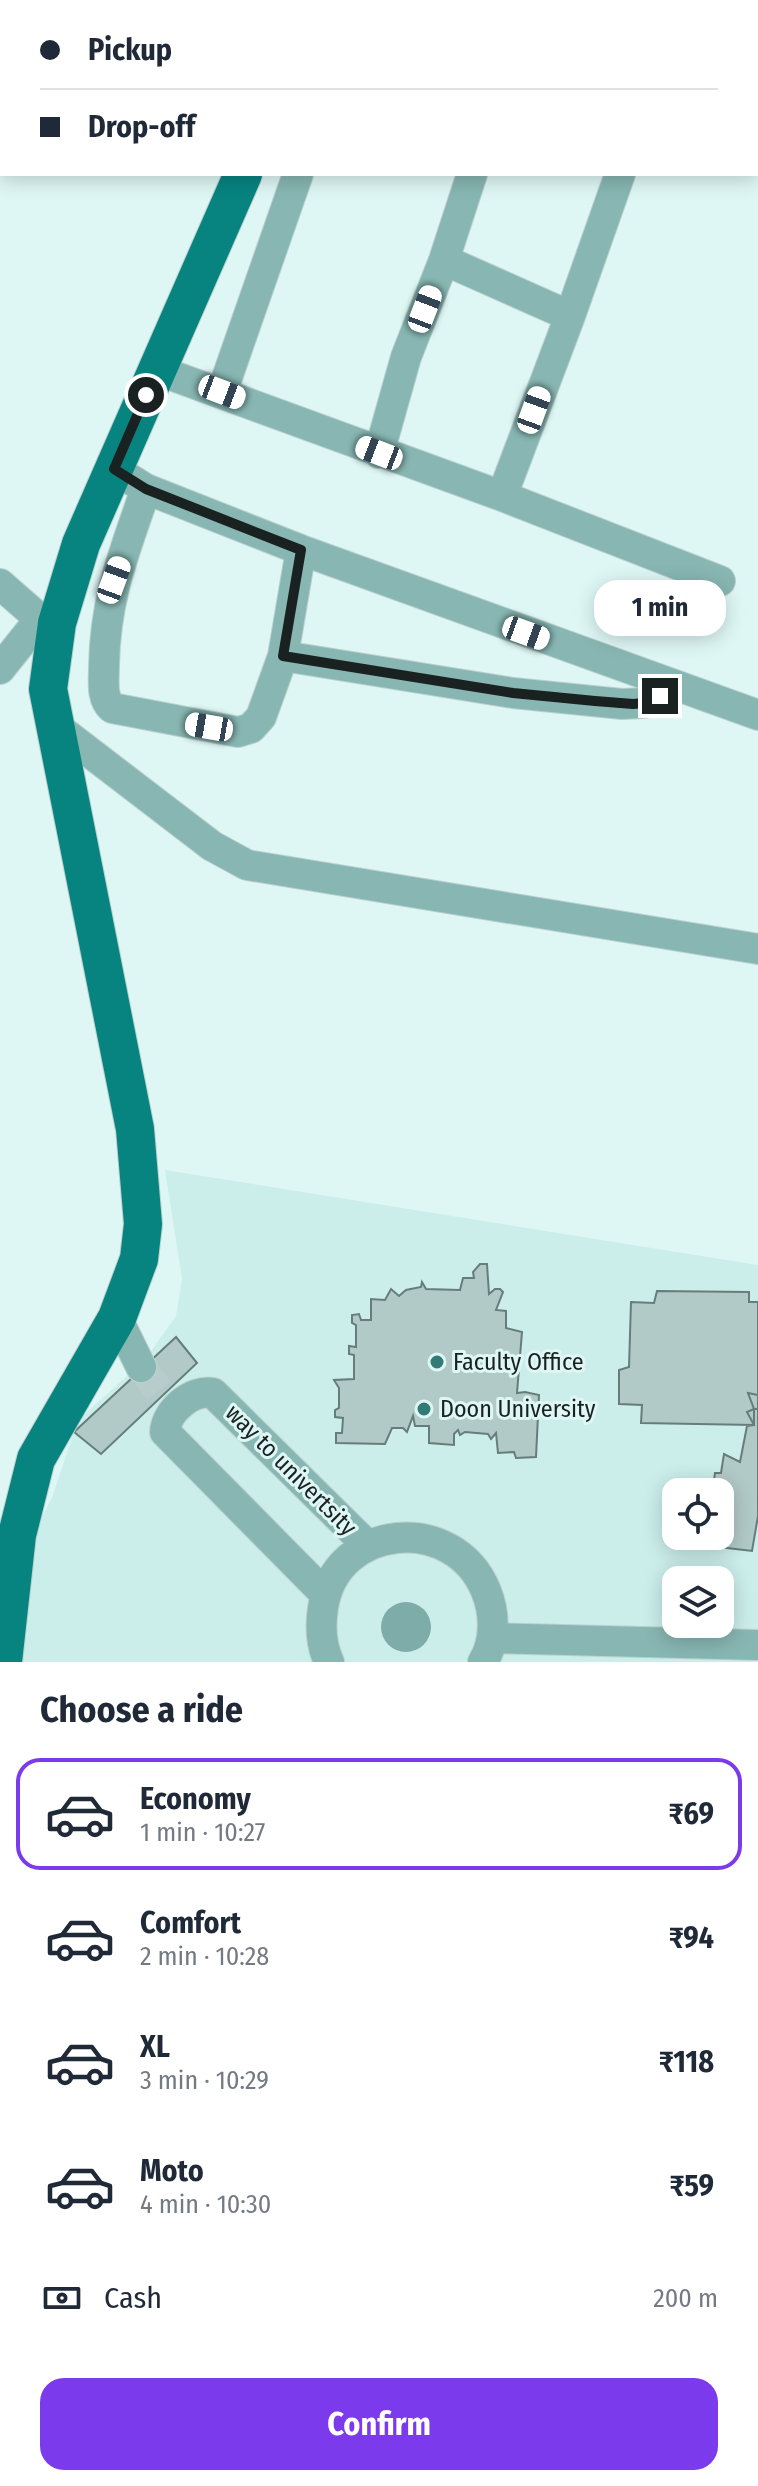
<!DOCTYPE html>
<html lang="en">
<head>
<meta charset="utf-8">
<style>
	body { margin:0; font-family:"Fira Sans Condensed",sans-serif; background:#f2f2f3; color:#1f2937; height:100vh; display:flex; flex-direction:column; font-size:30px; white-space:nowrap }
	* { box-sizing:border-box; margin:0 }
	p { font-size:26px; color:#747a83 }
	.icon { flex:none; width:44px; height:44px; fill:none; stroke:currentColor; stroke-width:2; stroke-linecap:round; stroke-linejoin:round }
	.map { position:relative; height:1662px; overflow:hidden }
	.side { display:flex; flex-direction:column; background:#fff; flex:1 }
	.side>* { flex:none }
	.top-card { position:absolute; left:0px; top:0px; width:758px; height:176px; box-shadow:0 4px 20px #0003; display:grid; align-content:center; height:176px; padding:0 40px; background:#fff }
	.fabs { position:absolute; left:662px; top:1478px; display:grid; gap:16px }
	.fabs a { display:grid; place-items:center; width:72px; height:72px; border-radius:16px; background:#fff; box-shadow:0 4px 20px #0003; font-size:40px }
	.end { position:absolute; width:36px; height:36px; margin:-18px; border:10px solid #192221; background:#fff; box-shadow:0 0 0 4px #fff }
	.from { border-radius:50% }
	.bubble { position:absolute; height:56px; border-radius:24px; background:#fff; box-shadow:0 4px 20px #0003; font-size:26px; font-weight:700; line-height:56px; text-align:center }
	.car { position:absolute; width:24px; height:48px; margin:-24px -12px; border-radius:10px; box-shadow:0 0 6px 2px #0007; background:linear-gradient(#fff 24%,#345 0 40%,#fff 0 76%,#345 0 86%,#fff 0) }
	.top-card b { display:flex; align-items:center; gap:28px; height:76px; font-size:30px }
	.top-card b+b { border-top:2px solid #e0e1e3 }
	.top-card i { width:20px; height:20px; background:#1f2937 }
	ul { padding:0; list-style:none }
	li { display:flex; align-items:center; gap:24px; height:112px; margin:0 16px 12px; padding:0 24px; border:4px solid transparent; border-radius:24px }
	li div { flex:1 }
	li b { display:block; font-size:30px }
	li em { font-style:normal; font-weight:700 }
	li.selected { border-color:#7c3aed }
	li>.icon { width:72px; height:72px; stroke-width:1.5 }
	h2 { padding:0 40px; font-size:36px; line-height:96px }
	.pay { display:flex; align-items:center; gap:20px; height:88px; padding:0 40px; font-size:30px }
	.pay p { margin-inline-start:auto }
	.action { display:flex; gap:16px; margin-top:auto; padding:16px 40px }
	.action a { flex:1; height:92px; border-radius:24px; background:#7c3aed; color:#fff; font-size:32px; font-weight:700; line-height:92px; text-align:center }
	.map>svg:first-child { display:block }
</style>
</head>
<body>
<div class="map">
<svg width="758" height="1662" viewBox="0 0 758 1662">
	<rect width="100%" height="100%" fill="#def7f5"/>
	<path fill="#cbeeeb" fill-rule="evenodd" d="M165 1170 758 1265V1662H20L32 1535 52 1498 78 1420 144 1361 176 1316 182 1279ZM676 1492H720V1536H676ZM676 1580H720V1624H676Z"/>
	<path fill="#7daca9" d="M381 1627a25 25 0 1 1 50 0a25 25 0 1 1-50 0Z"/>
	<path fill="#b1c9c7" stroke="#667d7b" stroke-width="2" d="M480 1264H487L489 1294 495 1289H500L503 1292 496 1310 506 1311V1328L522 1332 517 1393 525 1392 539 1395 536 1457 516 1458 514 1452 498 1453 496 1433 491 1439 488 1434 465 1432 460 1435 458 1430 454 1434V1445L429 1443V1426H415L413 1416 407 1432 403 1428H392L385 1444 336 1443V1433H342L343 1418 335 1417V1410L339 1408V1388L334 1380 354 1379V1355L349 1354V1346L356 1347V1325L352 1323V1315L359 1314 361 1320H371V1299L385 1300 391 1289 399 1296 406 1290 421 1287 422 1282 426 1289 460 1290 463 1278H474L473 1272Z
		M657 1291 749 1292V1302H758V1409H754V1425L641 1423 642 1405 619 1404V1370L629 1367 631 1302 654 1303Z
		M176 1337 197 1363 101 1454 74 1432Z
		M748 1393 758 1395V1516L752 1551 727 1548 711 1543 712 1536H720V1492H712L715 1473H721L724 1454 740 1462 747 1426 754 1425 747 1412 754 1409Z"/>
	<g fill="none" stroke-linecap="round" stroke-linejoin="round">
		<path stroke="#b7cccb" stroke-width="30" stroke-dasharray="30 15" stroke-linecap="butt" d="M141 1367 163 1396"/>
		<g stroke="#bbd1cf" stroke-width="32">
			<path id="minor" d="M113 0 116 2
				M610 0 613 2
				M756 87 758 88
				M444 260 570 316
				M157 370 502 496 720 581
				M222 392 298 174
				M379 453 406 357 444 260 472 174
				M114 469 146 489 301 550 758 715
				M146 489C124 553 105 598 104 666 104 681 101 698 112 708L238 732 251 728 261 717 283 656 301 550
				M502 496 570 316 620 174
				M0 584 40 619 57 623
				M283 656 513 693 622 704 644 703 676 688
				M0 669 40 619
				M54 725 212 846 247 865 758 949
				M117 1318 141 1367
				M325 1594 165 1432C166 1411 192 1389 213 1393L368 1546
				M492 1638 758 1645
				M329 1662C321 1645 320 1627 323 1608 335 1523 454 1512 486 1591 495 1613 496 1641 483 1662"/>
		</g>
		<g stroke="#bbd1cf" stroke-width="40">
			<path id="major" d="M319 2 320 0
				M3 1662 17 1535 36 1459 117 1318 139 1259 143 1224 135 1129 48 689 57 623 81 544 243 174"/>
		</g>
		<use href="#minor" stroke="#88b7b3" stroke-width="30"/>
		<use href="#major" stroke="#078480" stroke-width="38"/>
	</g>
	<g fill="none" stroke-linecap="round" stroke-linejoin="round">
		<path stroke="#192221" stroke-width="10" d="M146 395 114 469 146 489 301 550 283 656 513 693 595 701 633 704 644 703 660 696"/>
	</g>
	<g fill="#327b77" stroke="#def7f5" stroke-width="3">
		<circle cx="437" cy="1362" r="8"/>
		<circle cx="424" cy="1409" r="8"/>
	</g>
	<g text-anchor="middle" dominant-baseline="central" stroke-width="6" stroke-linejoin="round" paint-order="stroke">
		<g font-size="24" fill="#192221" stroke="#def7f5" text-anchor="start">
			<text x="453" y="1362">Faculty Office</text>
			<text x="440" y="1409">Doon University</text>
		</g>
		<g font-size="24" fill="#192221" stroke="#def7f5">
			<text transform="translate(291 1470) rotate(45)">way to univertsity</text>
		</g>
	</g>
</svg>
<div class="fabs">
<a><svg class="icon" aria-label="locate" viewBox="0 0 24 24"><circle cx="12" cy="12" r="6"/><path d="M12 2v4M12 18v4M2 12h4M18 12h4"/></svg></a>
<a><svg class="icon" aria-label="layers" viewBox="0 0 24 24"><path d="M12 4l9 5-9 5-9-5zM3 14l9 5 9-5"/></svg></a>
</div>
<i class="end from" style="left:146px;top:395px"></i>
<i class="end" style="left:660px;top:696px"></i>
<div class="bubble" style="left:594px;top:580px;width:132px">1 min</div>
<i class="car" style="left:425px;top:309px;rotate:21deg"></i>
<i class="car" style="left:222px;top:392px;rotate:111deg"></i>
<i class="car" style="left:534px;top:410px;rotate:20deg"></i>
<i class="car" style="left:379px;top:453px;rotate:291deg"></i>
<i class="car" style="left:114px;top:580px;rotate:20deg"></i>
<i class="car" style="left:526px;top:633px;rotate:110deg"></i>
<i class="car" style="left:209px;top:727px;rotate:280deg"></i>
<div class="top-card">
<b><i class="from"></i>Pickup</b>
<b><i></i>Drop-off</b>
</div>
</div>
<section class="side">
<h2>Choose a ride</h2>
<ul>
<li class="selected"><svg class="icon" aria-label="car" viewBox="0 0 24 24"><path d="M5 17H2v-5l4-1 3-4h7l3 4 3 1v5h-3M9 17h6M6 11h13"/><circle cx="7" cy="17" r="2"/><circle cx="17" cy="17" r="2"/></svg><div><b>Economy</b><p>1 min · 10:27</p></div><em>₹69</em></li>
<li><svg class="icon" aria-label="car" viewBox="0 0 24 24"><path d="M5 17H2v-5l4-1 3-4h7l3 4 3 1v5h-3M9 17h6M6 11h13"/><circle cx="7" cy="17" r="2"/><circle cx="17" cy="17" r="2"/></svg><div><b>Comfort</b><p>2 min · 10:28</p></div><em>₹94</em></li>
<li><svg class="icon" aria-label="car" viewBox="0 0 24 24"><path d="M5 17H2v-5l4-1 3-4h7l3 4 3 1v5h-3M9 17h6M6 11h13"/><circle cx="7" cy="17" r="2"/><circle cx="17" cy="17" r="2"/></svg><div><b>XL</b><p>3 min · 10:29</p></div><em>₹118</em></li>
<li><svg class="icon" aria-label="car" viewBox="0 0 24 24"><path d="M5 17H2v-5l4-1 3-4h7l3 4 3 1v5h-3M9 17h6M6 11h13"/><circle cx="7" cy="17" r="2"/><circle cx="17" cy="17" r="2"/></svg><div><b>Moto</b><p>4 min · 10:30</p></div><em>₹59</em></li>
</ul>
<div class="pay"><svg class="icon" aria-label="cash" viewBox="0 0 24 24"><path d="M3 7h18v10H3z"/><circle cx="12" cy="12" r="2"/></svg>Cash<p>200 m</p></div>
<div class="action"><a>Confirm</a></div>
</section>
</body>
</html>
